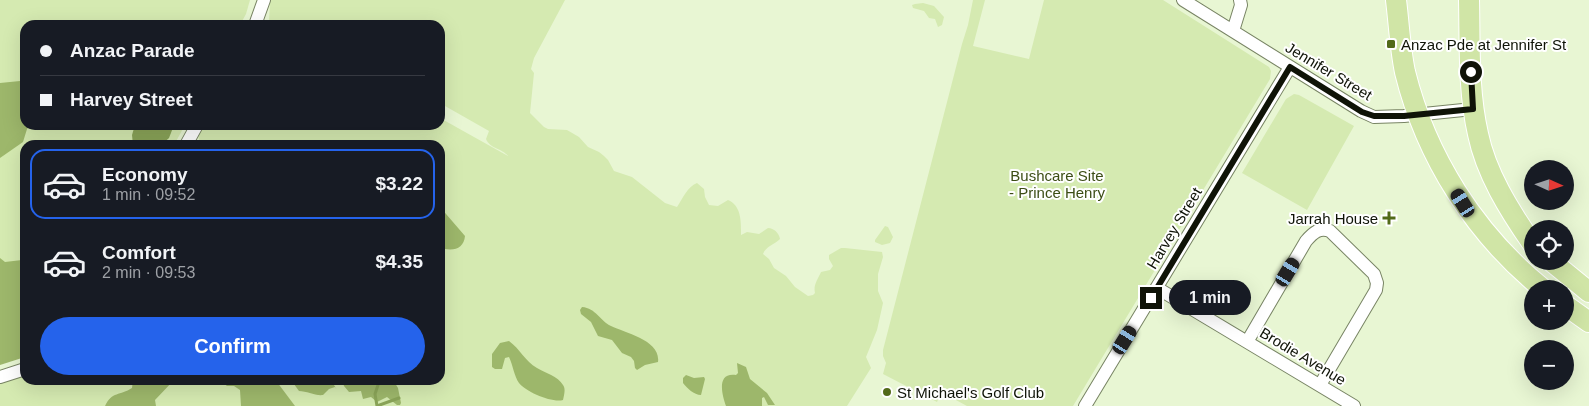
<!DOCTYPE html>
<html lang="en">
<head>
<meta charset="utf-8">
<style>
	body { margin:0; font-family:Arial,sans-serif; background:#20242c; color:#f1f3f6; height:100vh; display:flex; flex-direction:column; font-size:19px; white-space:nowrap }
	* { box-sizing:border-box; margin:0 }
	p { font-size:16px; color:#9ea1a6 }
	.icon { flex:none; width:28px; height:28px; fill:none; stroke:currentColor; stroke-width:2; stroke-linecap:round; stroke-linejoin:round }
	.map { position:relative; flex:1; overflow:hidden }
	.sheet { position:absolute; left:20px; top:140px; width:425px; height:245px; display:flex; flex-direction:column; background:#171b24; border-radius:15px; box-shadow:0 5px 20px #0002 }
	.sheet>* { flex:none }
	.guide { position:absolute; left:20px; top:20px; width:425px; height:110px; border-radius:15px; box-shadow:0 5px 20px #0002; display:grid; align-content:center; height:110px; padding:0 20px; background:#171b24 }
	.needle { width:32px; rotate:93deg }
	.fabs { position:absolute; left:1524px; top:160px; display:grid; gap:10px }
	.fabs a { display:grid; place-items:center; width:50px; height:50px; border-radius:50%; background:#171b24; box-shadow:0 5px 20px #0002; font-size:25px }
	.end { position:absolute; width:22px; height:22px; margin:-11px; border:6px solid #0f1307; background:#fff; box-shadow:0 0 0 2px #fff }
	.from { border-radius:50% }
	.bubble { position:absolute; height:35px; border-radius:18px; background:#171b24; box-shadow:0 5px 20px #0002; font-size:16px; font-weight:700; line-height:35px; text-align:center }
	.car { position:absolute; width:15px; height:30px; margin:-15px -8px; border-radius:6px; box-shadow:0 0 4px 1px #0007; background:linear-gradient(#222 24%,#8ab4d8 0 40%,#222 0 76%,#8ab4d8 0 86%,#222 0) }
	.guide b { display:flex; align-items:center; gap:18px; height:48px; font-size:19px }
	.guide b+b { border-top:1px solid #363941 }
	.guide i { width:12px; height:12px; background:#f1f3f6 }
	ul { padding:9px 0 0; list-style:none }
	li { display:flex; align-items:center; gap:15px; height:70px; margin:0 10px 8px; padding:0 10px; border:2px solid transparent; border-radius:15px }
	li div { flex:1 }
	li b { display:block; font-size:19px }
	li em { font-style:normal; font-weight:700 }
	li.on { border-color:#2563eb }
	li>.icon { width:45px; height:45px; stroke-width:1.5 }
	.action { display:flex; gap:10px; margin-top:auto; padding:10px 20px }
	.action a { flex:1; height:58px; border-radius:30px; background:#2563eb; color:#fff; font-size:20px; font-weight:700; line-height:58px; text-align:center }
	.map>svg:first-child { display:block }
</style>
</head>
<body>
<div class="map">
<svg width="1589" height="406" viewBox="0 0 1589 406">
	<rect width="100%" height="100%" fill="#e8f6d3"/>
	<path fill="#d5eab1" d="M0 0H250L246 14 240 25H25V125H185L174 145H25V356L0 364Z
		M270 0H565L534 58 531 69 534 73 530 113 544 127 548 129 567 130 579 137 588 147 599 152 604 156 608 160 614 171 632 177 665 203 677 207C683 198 687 187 697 183L704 189 705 197 709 205 718 206 728 200C742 206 741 223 741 235L747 232 759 234 768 228C774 228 779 233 780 239 774 245 766 246 763 254L769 259 774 268 786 276 795 287 808 296 813 295 815 293C813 285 818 279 821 272L830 270 833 266 829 259V255L841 248H845L882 252 883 257 878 274V291L883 303 877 330 866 357 871 368 847 406H0V382L25 375V380H440V145H200L198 135 201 125H440V118L508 156C502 148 490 149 486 139L489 131 445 106 440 100V25H270L269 24Z
		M973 0H985L973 46 1029 59 1044 0H1163L1269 67 1271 71 1270 79 1073 406H967L941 392 937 402 883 374 886 363 883 356V350L962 44 968 25Z
		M923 3 934 6 944 17 942 25 938 27 935 19 929 18 924 11 913 8 912 5 915 4Z
		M1294 94 1299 95 1354 126 1307 210 1242 173 1286 99Z
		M885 226 888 227 893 237 890 243 882 245 875 242V240Z"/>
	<path fill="#9db76b" d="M20 81 25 87V125H31L27 129 23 142 0 158V83Z
		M440 207 465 236C464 247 456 251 445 249L443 247V239L440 238Z
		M0 258 5 262 22 260 25 270V357L0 365Z
		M582 307C596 308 600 321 611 326 625 333 661 340 658 362L645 365 637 370 635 368 634 361 631 357 622 353 612 340 598 336 591 322 581 314 580 310Z
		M509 341C520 349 525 361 537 368 545 373 558 376 563 385 566 389 564 395 563 400 552 403 526 392 519 383 514 376 513 365 509 357L505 358 502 369H495L492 367V354L500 343Z
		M737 363 746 367 750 379 767 393 775 405H768L764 397 762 398V406H726C722 395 716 372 736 375L738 373Z
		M686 375 694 378 704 377 705 379 701 395C694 395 687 388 683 383V378Z
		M133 380H174L155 400 156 406H105C112 391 120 396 132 388Z
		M219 380H272L277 382 295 406H241L240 390 234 386H227Z
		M291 380H331L337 390 335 387 329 389 323 395C315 396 307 391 299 391Z
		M342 380H393L398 388 401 403 400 405H397L387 397 377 402 371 397 363 399 361 391 349 392 344 386Z"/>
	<path fill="#8aa458" d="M135 125H174L169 138 161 145H133L132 135Z"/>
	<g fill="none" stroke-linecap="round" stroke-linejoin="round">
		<path stroke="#8aa458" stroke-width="3" d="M377 406 399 398
			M377 406 375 394 378 385"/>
		<g stroke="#788464" stroke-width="14">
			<path id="minor" d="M1183 0 1361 111 1374 117 1404 116 1473 109
				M255 25 264 0
				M1233 31 1241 5 1240 0
				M186 145 197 125
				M1157 288 1354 406
				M1247 342 1306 241C1313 233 1319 227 1330 231L1374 274 1377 283 1376 290 1320 385
				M0 377 25 369
				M1085 406 1290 67"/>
		</g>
		<g stroke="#fff" stroke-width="22">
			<path id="primary" d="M1396 0C1399 24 1400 48 1405 72 1426 157 1475 234 1543 289
				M1469 0C1470 44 1468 90 1478 134 1486 173 1509 210 1532 243
				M1551 261 1589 292
				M1565 305 1589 322"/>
		</g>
		<use href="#minor" stroke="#fff" stroke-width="12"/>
		<use href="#primary" stroke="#d0e5a6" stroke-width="20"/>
	</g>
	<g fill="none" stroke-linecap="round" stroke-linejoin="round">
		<path stroke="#0f1307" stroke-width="6" d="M1151 298 1290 67 1362 112 1374 116H1404L1473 109 1471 72"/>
	</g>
	<g fill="#526a19" stroke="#fff" stroke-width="2">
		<rect x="1386" y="39" width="10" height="10" rx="2.5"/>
		<path d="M1386.5 210.5h5v5h5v5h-5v5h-5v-5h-5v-5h5z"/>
		<circle cx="887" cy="392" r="5"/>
	</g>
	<g text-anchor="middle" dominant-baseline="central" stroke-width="4" stroke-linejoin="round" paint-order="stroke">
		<g font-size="15" fill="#0f1307" stroke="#fff" text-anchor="start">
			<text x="1401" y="44">Anzac Pde at Jennifer St</text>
			<text x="1378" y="218" text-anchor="end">Jarrah House</text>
			<text x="897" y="392">St Michael's Golf Club</text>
		</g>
		<g font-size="15" fill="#0f1307" stroke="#fff">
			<text transform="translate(1329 71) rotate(31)">Jennifer Street</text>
			<text transform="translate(1174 228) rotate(-59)">Harvey Street</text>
			<text transform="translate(1303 356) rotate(31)">Brodie Avenue</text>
		</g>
		<g font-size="15" fill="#3c4d15" stroke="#fff">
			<text x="1057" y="175">Bushcare Site<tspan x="1057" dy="17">- Prince Henry</tspan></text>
		</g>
	</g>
</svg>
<div class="fabs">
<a><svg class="needle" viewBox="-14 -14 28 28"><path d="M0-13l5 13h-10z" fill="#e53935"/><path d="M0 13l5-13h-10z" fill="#9ea1a6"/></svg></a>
<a><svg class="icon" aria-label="locate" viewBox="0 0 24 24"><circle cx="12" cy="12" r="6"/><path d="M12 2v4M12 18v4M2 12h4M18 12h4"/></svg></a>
<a>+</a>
<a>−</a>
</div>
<i class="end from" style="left:1471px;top:72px"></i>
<i class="end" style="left:1151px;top:298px"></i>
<div class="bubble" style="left:1169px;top:280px;width:82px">1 min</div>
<i class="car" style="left:1463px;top:203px;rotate:328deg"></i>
<i class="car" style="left:1288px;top:272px;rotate:31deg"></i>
<i class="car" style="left:1125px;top:340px;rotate:32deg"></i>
<div class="guide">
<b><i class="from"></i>Anzac Parade</b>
<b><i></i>Harvey Street</b>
</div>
<section class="sheet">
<ul>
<li class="on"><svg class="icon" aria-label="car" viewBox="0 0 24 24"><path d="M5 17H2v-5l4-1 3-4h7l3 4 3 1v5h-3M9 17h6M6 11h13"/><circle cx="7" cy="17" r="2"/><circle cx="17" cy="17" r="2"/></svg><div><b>Economy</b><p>1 min · 09:52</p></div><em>$3.22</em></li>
<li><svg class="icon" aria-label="car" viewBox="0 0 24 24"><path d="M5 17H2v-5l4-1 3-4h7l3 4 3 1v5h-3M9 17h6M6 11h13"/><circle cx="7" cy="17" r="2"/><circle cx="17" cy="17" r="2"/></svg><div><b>Comfort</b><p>2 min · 09:53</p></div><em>$4.35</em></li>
</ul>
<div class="action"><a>Confirm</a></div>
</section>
</div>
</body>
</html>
